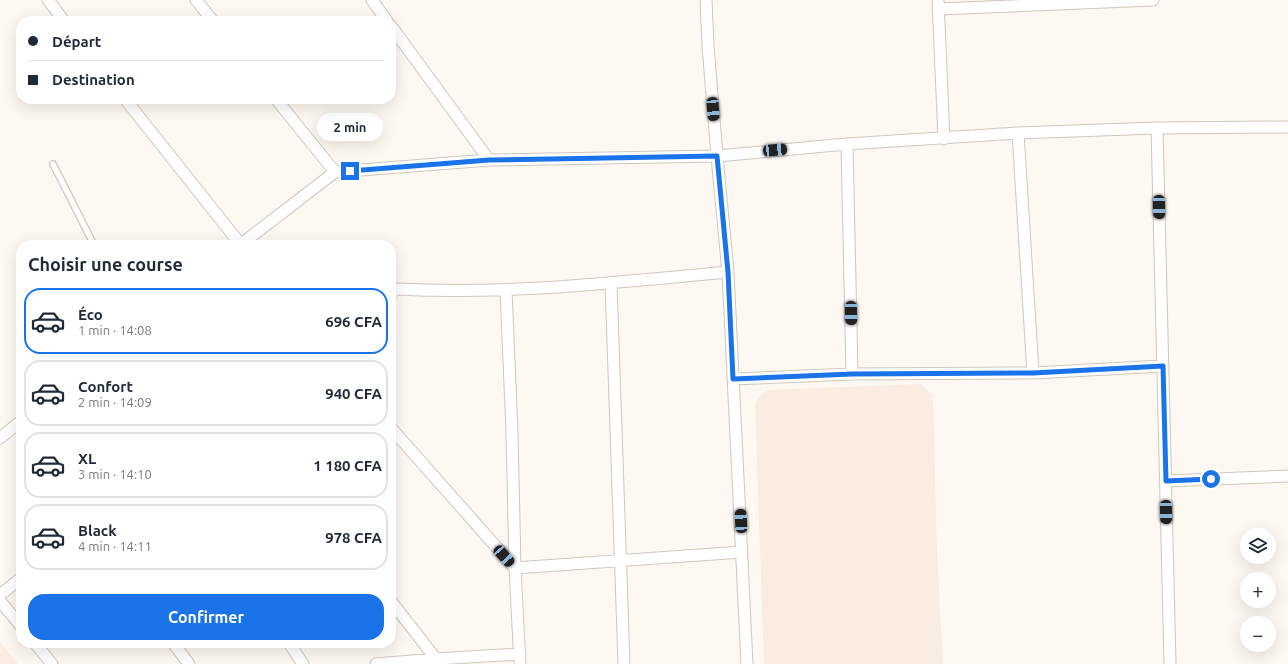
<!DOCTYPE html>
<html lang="fr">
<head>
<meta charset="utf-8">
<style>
	body { margin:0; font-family:Ubuntu,sans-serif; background:#f2f2f3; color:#1f2937; height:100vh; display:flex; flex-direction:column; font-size:15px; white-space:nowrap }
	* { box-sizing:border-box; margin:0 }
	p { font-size:13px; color:#747a83 }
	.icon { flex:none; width:22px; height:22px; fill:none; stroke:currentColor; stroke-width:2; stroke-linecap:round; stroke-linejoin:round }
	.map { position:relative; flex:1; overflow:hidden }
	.sheet { position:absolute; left:16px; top:240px; width:380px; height:408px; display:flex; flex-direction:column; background:#fff; border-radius:16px; box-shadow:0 4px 16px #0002 }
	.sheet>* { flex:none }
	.banner { position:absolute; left:16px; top:16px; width:380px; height:88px; border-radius:16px; box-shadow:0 4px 16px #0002; display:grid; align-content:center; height:88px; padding:0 12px; background:#fff }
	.fabs { position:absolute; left:1240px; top:528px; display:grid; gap:8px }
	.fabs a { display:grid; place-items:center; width:36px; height:36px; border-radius:50%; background:#fff; box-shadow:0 4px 16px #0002; font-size:20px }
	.end { position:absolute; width:18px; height:18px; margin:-9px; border:5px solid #1a73e8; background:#fff; box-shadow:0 0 0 2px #fff }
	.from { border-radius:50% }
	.bubble { position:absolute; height:28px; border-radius:14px; background:#fff; box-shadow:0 4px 16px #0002; font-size:13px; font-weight:700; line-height:28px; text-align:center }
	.car { position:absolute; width:12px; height:24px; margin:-12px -6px; border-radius:5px; box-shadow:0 0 3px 1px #0007; background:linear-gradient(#222 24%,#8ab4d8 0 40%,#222 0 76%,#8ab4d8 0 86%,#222 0) }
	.banner b { display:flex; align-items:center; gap:14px; height:38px; font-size:15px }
	.banner b+b { border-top:1px solid #e0e1e3 }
	.banner i { width:10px; height:10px; background:#1f2937 }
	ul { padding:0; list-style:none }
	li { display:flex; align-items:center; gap:12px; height:66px; margin:0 8px 6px; padding:0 4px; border:2px solid #e0e1e3; border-radius:16px }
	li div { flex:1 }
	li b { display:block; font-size:15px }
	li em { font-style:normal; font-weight:700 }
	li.selected { border-color:#1a73e8 }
	li>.icon { width:36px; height:36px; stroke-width:1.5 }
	h2 { padding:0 12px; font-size:18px; line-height:48px }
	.action { display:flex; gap:8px; margin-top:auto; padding:8px 12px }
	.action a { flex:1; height:46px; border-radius:16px; background:#1a73e8; color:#fff; font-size:16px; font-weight:700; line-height:46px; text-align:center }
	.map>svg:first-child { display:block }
</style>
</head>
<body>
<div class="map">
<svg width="1288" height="664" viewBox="0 0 1288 664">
	<rect width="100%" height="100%" fill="#fef8f2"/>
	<path fill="#faece0" d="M921 384 933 396 937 555 943 664H764L755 403 766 390Z
		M0 642 18 664H0Z"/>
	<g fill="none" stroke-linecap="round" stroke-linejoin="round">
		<g stroke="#d0c6bd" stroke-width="8">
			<path id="service" d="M53 164 94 245"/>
		</g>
		<g stroke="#d0c6bd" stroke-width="13">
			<path id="minor" d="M48 0 64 21
				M196 0 213 21
				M372 0 387 21
				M706 0 708 46 717 156 728 272 747 664
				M938 0 944 139
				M938 9 1153 0
				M391 26 489 160
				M125 99 241 245
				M276 99 335 172
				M1157 128 1170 664
				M1018 133 1033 373
				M847 144 852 374
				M240 245 335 172 489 160 717 156 847 144 1018 133 1157 128 1288 127
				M611 283 624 664
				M506 290 512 432 515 568 520 664
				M391 292 398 289C508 295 618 282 728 272
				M733 379 852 374 1033 373 1163 366
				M391 428 515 568 742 552
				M0 438 21 421
				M1165 481 1288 476
				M0 595 21 578
				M0 601 21 626
				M391 601 436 659
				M35 643 52 664
				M173 643 189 664
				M289 643 303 664
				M376 664 436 659 520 654"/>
		</g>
		<use href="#service" stroke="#fff" stroke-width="5.5"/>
		<use href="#minor" stroke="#fff" stroke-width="11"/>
	</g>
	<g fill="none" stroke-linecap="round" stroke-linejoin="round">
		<path stroke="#1a73e8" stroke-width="5" d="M350 171 489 160 717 156 728 272 733 379 852 374 1033 373 1163 366 1166 481 1211 479"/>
	</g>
</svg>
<div class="fabs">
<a><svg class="icon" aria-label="layers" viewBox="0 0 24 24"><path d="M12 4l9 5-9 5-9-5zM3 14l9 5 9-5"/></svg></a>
<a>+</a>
<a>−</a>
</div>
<i class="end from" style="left:1211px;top:479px"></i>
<i class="end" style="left:350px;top:171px"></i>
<div class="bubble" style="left:317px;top:113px;width:66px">2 min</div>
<i class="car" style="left:713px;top:109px;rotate:175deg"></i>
<i class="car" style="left:775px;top:150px;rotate:85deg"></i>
<i class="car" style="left:1159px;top:207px;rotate:179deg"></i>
<i class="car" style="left:851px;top:313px;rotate:179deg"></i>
<i class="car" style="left:1166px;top:512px;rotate:179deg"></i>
<i class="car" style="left:741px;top:521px;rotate:357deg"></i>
<i class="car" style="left:504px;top:556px;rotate:138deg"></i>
<div class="banner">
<b><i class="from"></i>Départ</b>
<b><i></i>Destination</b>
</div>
<section class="sheet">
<h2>Choisir une course</h2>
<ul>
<li class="selected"><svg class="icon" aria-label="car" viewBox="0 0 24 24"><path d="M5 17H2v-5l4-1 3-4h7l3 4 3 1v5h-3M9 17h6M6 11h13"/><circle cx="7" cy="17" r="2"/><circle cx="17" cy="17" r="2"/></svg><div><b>Éco</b><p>1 min · 14:08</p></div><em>696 CFA</em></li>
<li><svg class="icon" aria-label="car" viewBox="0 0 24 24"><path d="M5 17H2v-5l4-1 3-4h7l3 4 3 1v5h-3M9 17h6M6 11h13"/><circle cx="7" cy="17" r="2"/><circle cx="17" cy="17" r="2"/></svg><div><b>Confort</b><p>2 min · 14:09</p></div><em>940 CFA</em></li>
<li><svg class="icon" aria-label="car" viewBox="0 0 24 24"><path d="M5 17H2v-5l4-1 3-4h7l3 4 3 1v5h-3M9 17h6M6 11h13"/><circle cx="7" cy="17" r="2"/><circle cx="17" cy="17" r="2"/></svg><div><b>XL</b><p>3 min · 14:10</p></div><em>1 180 CFA</em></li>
<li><svg class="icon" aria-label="car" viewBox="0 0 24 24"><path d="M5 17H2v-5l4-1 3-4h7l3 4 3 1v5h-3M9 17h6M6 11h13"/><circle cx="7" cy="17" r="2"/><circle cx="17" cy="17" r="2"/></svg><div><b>Black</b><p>4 min · 14:11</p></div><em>978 CFA</em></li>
</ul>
<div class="action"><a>Confirmer</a></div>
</section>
</div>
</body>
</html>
